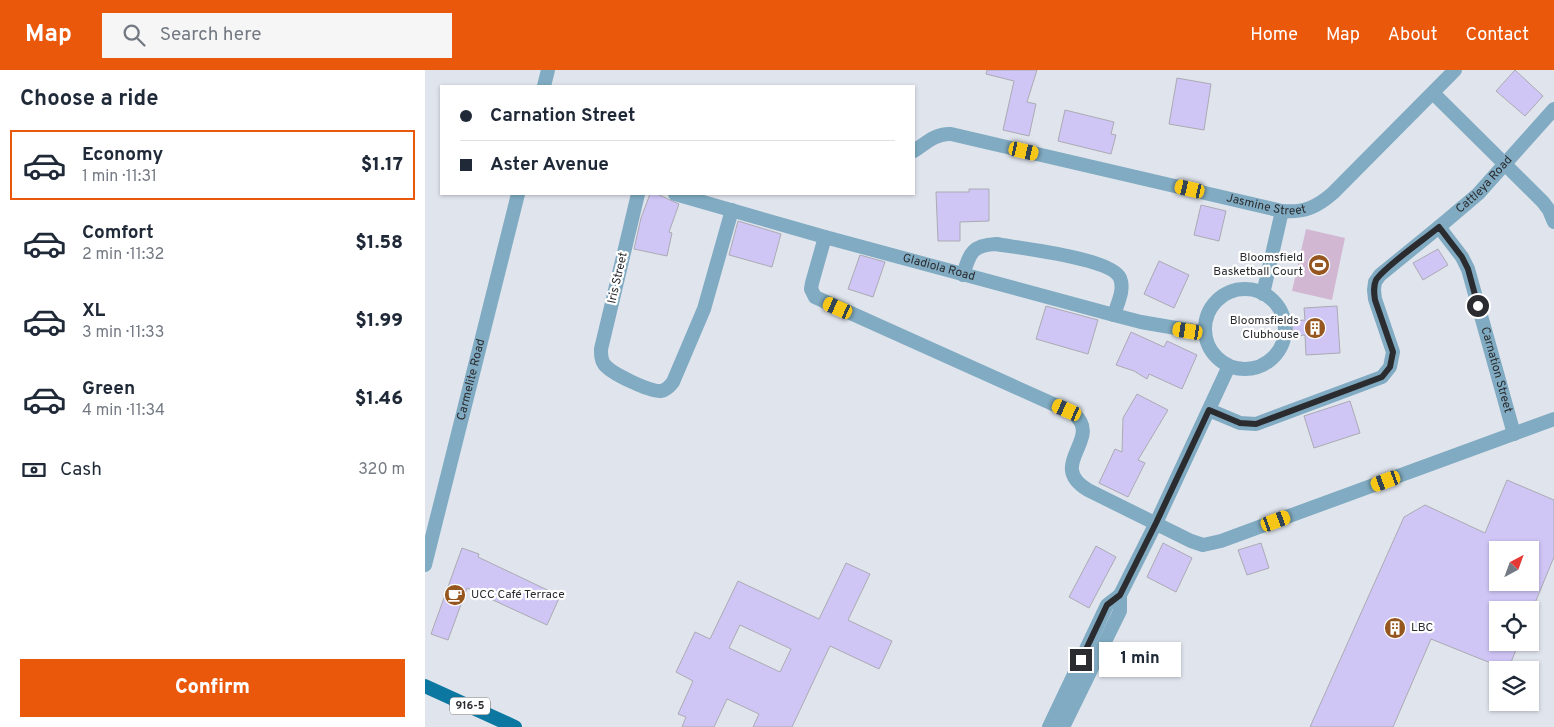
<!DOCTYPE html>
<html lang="en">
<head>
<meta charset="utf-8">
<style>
	body { margin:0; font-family:Overpass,sans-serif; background:#f6f6f7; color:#1f2937; height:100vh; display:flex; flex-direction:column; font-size:19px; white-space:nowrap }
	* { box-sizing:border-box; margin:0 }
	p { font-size:16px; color:#747a83 }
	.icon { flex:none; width:28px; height:28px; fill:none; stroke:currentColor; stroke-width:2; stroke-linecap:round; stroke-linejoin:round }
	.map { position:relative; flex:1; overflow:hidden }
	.drawer { display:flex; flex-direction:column; background:#fff; width:425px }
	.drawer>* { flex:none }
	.hud { position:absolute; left:15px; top:15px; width:475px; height:110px; border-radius:0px; box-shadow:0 1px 4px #0004; display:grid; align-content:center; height:110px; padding:0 20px; background:#fff }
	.needle { width:32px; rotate:41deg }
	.tools { position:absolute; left:1064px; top:471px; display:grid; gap:10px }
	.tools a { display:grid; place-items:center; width:50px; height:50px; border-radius:0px; background:#fff; box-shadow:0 1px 4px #0004; font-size:25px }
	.end { position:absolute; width:22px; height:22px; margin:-11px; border:6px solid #2b2c2f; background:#fff; box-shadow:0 0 0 2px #fff }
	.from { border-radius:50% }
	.bubble { position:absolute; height:35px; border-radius:0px; background:#fff; box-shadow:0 1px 4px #0004; font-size:16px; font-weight:800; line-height:35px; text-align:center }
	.car { position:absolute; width:15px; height:30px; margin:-15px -8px; border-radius:6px; box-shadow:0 0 4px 1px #0007; background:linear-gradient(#f5c518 24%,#345 0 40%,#f5c518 0 76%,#345 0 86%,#f5c518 0) }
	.hud b { display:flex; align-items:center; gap:18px; height:48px; font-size:19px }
	.hud b+b { border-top:1px solid #e0e1e3 }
	.hud i { width:12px; height:12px; background:#1f2937 }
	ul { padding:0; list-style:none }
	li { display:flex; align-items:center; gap:15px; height:70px; margin:0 10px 8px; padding:0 10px; border:2px solid transparent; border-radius:0px }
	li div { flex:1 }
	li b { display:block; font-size:19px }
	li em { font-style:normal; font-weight:800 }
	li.current { border-color:#ea580c }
	li>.icon { width:45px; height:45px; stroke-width:1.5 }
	h2 { padding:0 20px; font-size:22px; line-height:60px }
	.pay { display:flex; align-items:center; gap:12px; height:55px; padding:0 20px; font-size:19px }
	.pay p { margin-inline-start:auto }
	.cta { display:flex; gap:10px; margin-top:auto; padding:10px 20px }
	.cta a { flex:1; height:58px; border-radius:0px; background:#ea580c; color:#fff; font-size:20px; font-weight:800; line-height:58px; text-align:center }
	header { display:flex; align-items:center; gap:30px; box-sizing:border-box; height:70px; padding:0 25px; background:#ea580c; color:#fff }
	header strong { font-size:24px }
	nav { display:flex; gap:28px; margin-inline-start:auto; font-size:18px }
	.search { width:350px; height:45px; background:#f6f6f7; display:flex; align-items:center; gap:12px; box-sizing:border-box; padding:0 18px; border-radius:0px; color:#747a83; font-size:19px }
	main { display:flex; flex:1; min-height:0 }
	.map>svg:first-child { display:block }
</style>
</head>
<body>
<header>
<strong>Map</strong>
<div class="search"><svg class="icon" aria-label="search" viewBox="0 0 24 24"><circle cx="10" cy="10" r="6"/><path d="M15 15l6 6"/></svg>Search here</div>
<nav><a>Home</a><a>Map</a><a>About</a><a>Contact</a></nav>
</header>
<main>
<section class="drawer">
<h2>Choose a ride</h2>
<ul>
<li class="current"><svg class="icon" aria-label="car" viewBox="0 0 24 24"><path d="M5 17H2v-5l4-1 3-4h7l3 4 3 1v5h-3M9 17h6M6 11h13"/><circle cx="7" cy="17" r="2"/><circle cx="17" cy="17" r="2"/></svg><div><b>Economy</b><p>1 min · 11:31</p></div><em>$1.17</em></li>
<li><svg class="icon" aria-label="car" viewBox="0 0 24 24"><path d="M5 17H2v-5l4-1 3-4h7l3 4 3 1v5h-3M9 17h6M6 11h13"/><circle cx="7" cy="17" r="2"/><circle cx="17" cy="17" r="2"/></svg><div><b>Comfort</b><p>2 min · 11:32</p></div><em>$1.58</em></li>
<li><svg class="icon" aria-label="car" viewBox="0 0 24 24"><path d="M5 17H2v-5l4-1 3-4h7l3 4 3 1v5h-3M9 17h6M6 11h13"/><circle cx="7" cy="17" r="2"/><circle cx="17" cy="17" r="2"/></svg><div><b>XL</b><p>3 min · 11:33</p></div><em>$1.99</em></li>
<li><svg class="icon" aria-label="car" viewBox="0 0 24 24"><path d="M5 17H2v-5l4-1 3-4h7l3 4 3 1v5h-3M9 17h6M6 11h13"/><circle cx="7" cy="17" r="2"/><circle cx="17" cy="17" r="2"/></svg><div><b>Green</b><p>4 min · 11:34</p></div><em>$1.46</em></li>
</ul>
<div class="pay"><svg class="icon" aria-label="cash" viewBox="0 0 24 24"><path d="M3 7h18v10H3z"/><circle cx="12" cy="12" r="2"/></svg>Cash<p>320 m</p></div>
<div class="cta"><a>Confirm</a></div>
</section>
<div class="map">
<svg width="1129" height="657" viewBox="0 0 1129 657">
	<rect width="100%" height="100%" fill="#e0e5ed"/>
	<path fill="#d1b7d2" d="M881 159 920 168 907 230 867 221Z"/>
	<path fill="#cfc6f6" stroke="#abaab2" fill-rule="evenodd" d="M562 0H612L602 32 611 34 604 66 578 60 589 11 561 4Z
		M1090 0 1118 26 1100 46 1071 21Z
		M752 8 786 14 779 60 744 54Z
		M640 40 689 52 686 64 691 65 686 84 633 71Z
		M544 119H564V151L535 152V171H513L511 122H544Z
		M225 124H232L254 134 244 162 247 163 242 186 209 179 216 148Z
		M776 135 801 141 794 171 769 165Z
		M313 151 356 164 347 197 304 185Z
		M1013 179 1023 195 998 210 988 193Z
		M435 185 460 192 448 227 423 219Z
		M734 191 764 205 749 238 719 224Z
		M621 236 673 250 663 284 611 269Z
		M912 236 915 283 881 285 880 265 868 266 867 251 880 250 879 238Z
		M706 262 739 277 742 271 772 285 757 319 724 304 722 309 709 301 691 295Z
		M712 324 743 340 713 390 720 393 703 427 674 413 690 379 697 382 698 348Z
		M925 331 935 363 889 378 879 346Z
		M1082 410 1129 430V487L1105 545V540H1072V572H1094L1083 600 1006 569 968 657H885L979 447 1000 435 1060 463ZM1072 480H1105V512H1072Z
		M738 473 767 488 751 522 722 507Z
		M836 473 844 498 822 505 813 480Z
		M671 476 691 487 664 538 644 527Z
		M37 478 54 484 53 487 135 526 122 555 42 518 23 570 6 564Z
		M421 493 445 504 423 550 467 571 454 599 405 576 367 657H328L334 644 302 629 289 657H257L261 647 253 644 268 611 251 602 270 562 285 569 313 511 394 549ZM315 555 366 579 355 602 304 578Z"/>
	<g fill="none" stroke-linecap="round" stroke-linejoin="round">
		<g stroke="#80abc2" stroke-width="14">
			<path d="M119 16 123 0"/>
			<path d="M1008 23 1118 132 1124 140 1129 152"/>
			<path id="s1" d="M489 81C501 73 511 63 526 64L857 141C879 143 892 137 908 123L1030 0"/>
			<path d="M213 124 176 279C176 285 176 290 179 294 185 303 225 322 236 321 241 320 245 316 248 312L279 239 307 140"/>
			<path id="s2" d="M250 124 400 167 689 245 716 252 780 263"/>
			<path id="s3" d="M1014 157 1037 187 1043 199 1089 364"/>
			<path d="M400 167 387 213 386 219 390 227 648 343C680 369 620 394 663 420L766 471 778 475 796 471 1129 349"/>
			<path d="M538 205C545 183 547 175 571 174 594 178 686 188 695 208 700 220 692 234 689 245"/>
			<circle cx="820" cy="259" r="40"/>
			<path d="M838 224 857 141"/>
			<path id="s4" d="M784 340 815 353 831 354 957 307 965 297 968 282 950 229 949 220 950 212 955 205 1014 157 1053 124 1129 39"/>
			<path id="s5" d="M0 495 93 124"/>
			<path d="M624 657 682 535 695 525"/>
			<path d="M638 657 695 541V525L731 453 804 296"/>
		</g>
		<path stroke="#0c78a2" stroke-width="14" d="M0 616 90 657"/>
	</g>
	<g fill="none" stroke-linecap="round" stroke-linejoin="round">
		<path stroke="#2b2c2f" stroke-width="6" d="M656 590 682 535 695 525 731 453 784 340 815 353 831 354 957 307 965 297 968 282 950 230C949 223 948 217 951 210 959 197 1001 168 1014 157L1037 187 1043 199 1053 236"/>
	</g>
	<defs>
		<g id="stadium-disc" transform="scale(1.125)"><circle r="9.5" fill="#965620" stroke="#fff"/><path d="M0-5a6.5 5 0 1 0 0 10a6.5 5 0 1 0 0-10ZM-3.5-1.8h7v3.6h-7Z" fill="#fff"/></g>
		<g id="building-disc" transform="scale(1.125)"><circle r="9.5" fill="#965620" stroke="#fff"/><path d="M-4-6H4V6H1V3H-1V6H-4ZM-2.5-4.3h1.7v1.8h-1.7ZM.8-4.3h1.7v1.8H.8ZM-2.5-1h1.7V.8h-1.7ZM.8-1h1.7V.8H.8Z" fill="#fff"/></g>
		<g id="cafe-disc" transform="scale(1.125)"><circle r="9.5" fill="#965620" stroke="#fff"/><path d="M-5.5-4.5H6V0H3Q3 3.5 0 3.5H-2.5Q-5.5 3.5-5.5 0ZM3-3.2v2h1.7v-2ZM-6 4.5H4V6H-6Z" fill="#fff"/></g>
	</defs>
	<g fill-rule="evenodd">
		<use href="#stadium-disc" x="894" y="195"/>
		<use href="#building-disc" x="890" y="258"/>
		<use href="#cafe-disc" x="30" y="525"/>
		<use href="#building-disc" x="970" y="558"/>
	</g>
	<g text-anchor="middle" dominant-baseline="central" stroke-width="4.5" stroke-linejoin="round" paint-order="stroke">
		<rect fill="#fff" stroke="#6b6b6d" stroke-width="1" x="25" y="627.5" width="40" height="17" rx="4"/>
		<g font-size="11" font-weight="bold" fill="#2b2c2f">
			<text x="45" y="636">916-5</text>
		</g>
		<g font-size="12" fill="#2b2c2f" stroke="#fff">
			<text stroke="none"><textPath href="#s4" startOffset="432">Cattleya Road</textPath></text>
			<text stroke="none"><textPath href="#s1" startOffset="365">Jasmine Street</textPath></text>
			<text stroke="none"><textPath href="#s2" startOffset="274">Gladiola Road</textPath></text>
			<text transform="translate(193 208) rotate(-77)">Iris Street</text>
			<text stroke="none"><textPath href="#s3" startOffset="156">Carnation Street</textPath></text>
			<text stroke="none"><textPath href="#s5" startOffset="191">Carmelite Road</textPath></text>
		</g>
		<g font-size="12" fill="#2b2c2f" stroke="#fff" text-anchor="end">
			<text x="878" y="188">Bloomsfield<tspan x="878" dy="14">Basketball Court</tspan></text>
			<text x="874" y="251">Bloomsfields<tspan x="874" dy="14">Clubhouse</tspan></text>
			<text x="46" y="525" text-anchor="start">UCC Café Terrace</text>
			<text x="986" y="558" text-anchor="start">LBC</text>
		</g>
	</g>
</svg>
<div class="tools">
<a><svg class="needle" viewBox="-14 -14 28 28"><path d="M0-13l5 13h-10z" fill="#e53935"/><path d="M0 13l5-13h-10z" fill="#747a83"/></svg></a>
<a><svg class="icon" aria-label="locate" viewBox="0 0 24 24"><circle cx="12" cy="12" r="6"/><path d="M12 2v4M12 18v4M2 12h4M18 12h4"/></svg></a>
<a><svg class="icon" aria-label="layers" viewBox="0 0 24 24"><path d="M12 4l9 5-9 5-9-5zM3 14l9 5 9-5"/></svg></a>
</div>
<i class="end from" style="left:1053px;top:236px"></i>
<i class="end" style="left:656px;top:590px"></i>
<div class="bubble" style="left:674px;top:572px;width:82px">1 min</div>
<i class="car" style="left:599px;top:81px;rotate:103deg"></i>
<i class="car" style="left:765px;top:119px;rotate:283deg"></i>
<i class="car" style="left:413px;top:238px;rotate:294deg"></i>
<i class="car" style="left:763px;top:261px;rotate:279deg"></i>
<i class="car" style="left:642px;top:340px;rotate:294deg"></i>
<i class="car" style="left:961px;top:411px;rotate:250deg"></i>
<i class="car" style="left:851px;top:451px;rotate:70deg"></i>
<div class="hud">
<b><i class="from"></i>Carnation Street</b>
<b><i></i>Aster Avenue</b>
</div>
</div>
</main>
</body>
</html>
